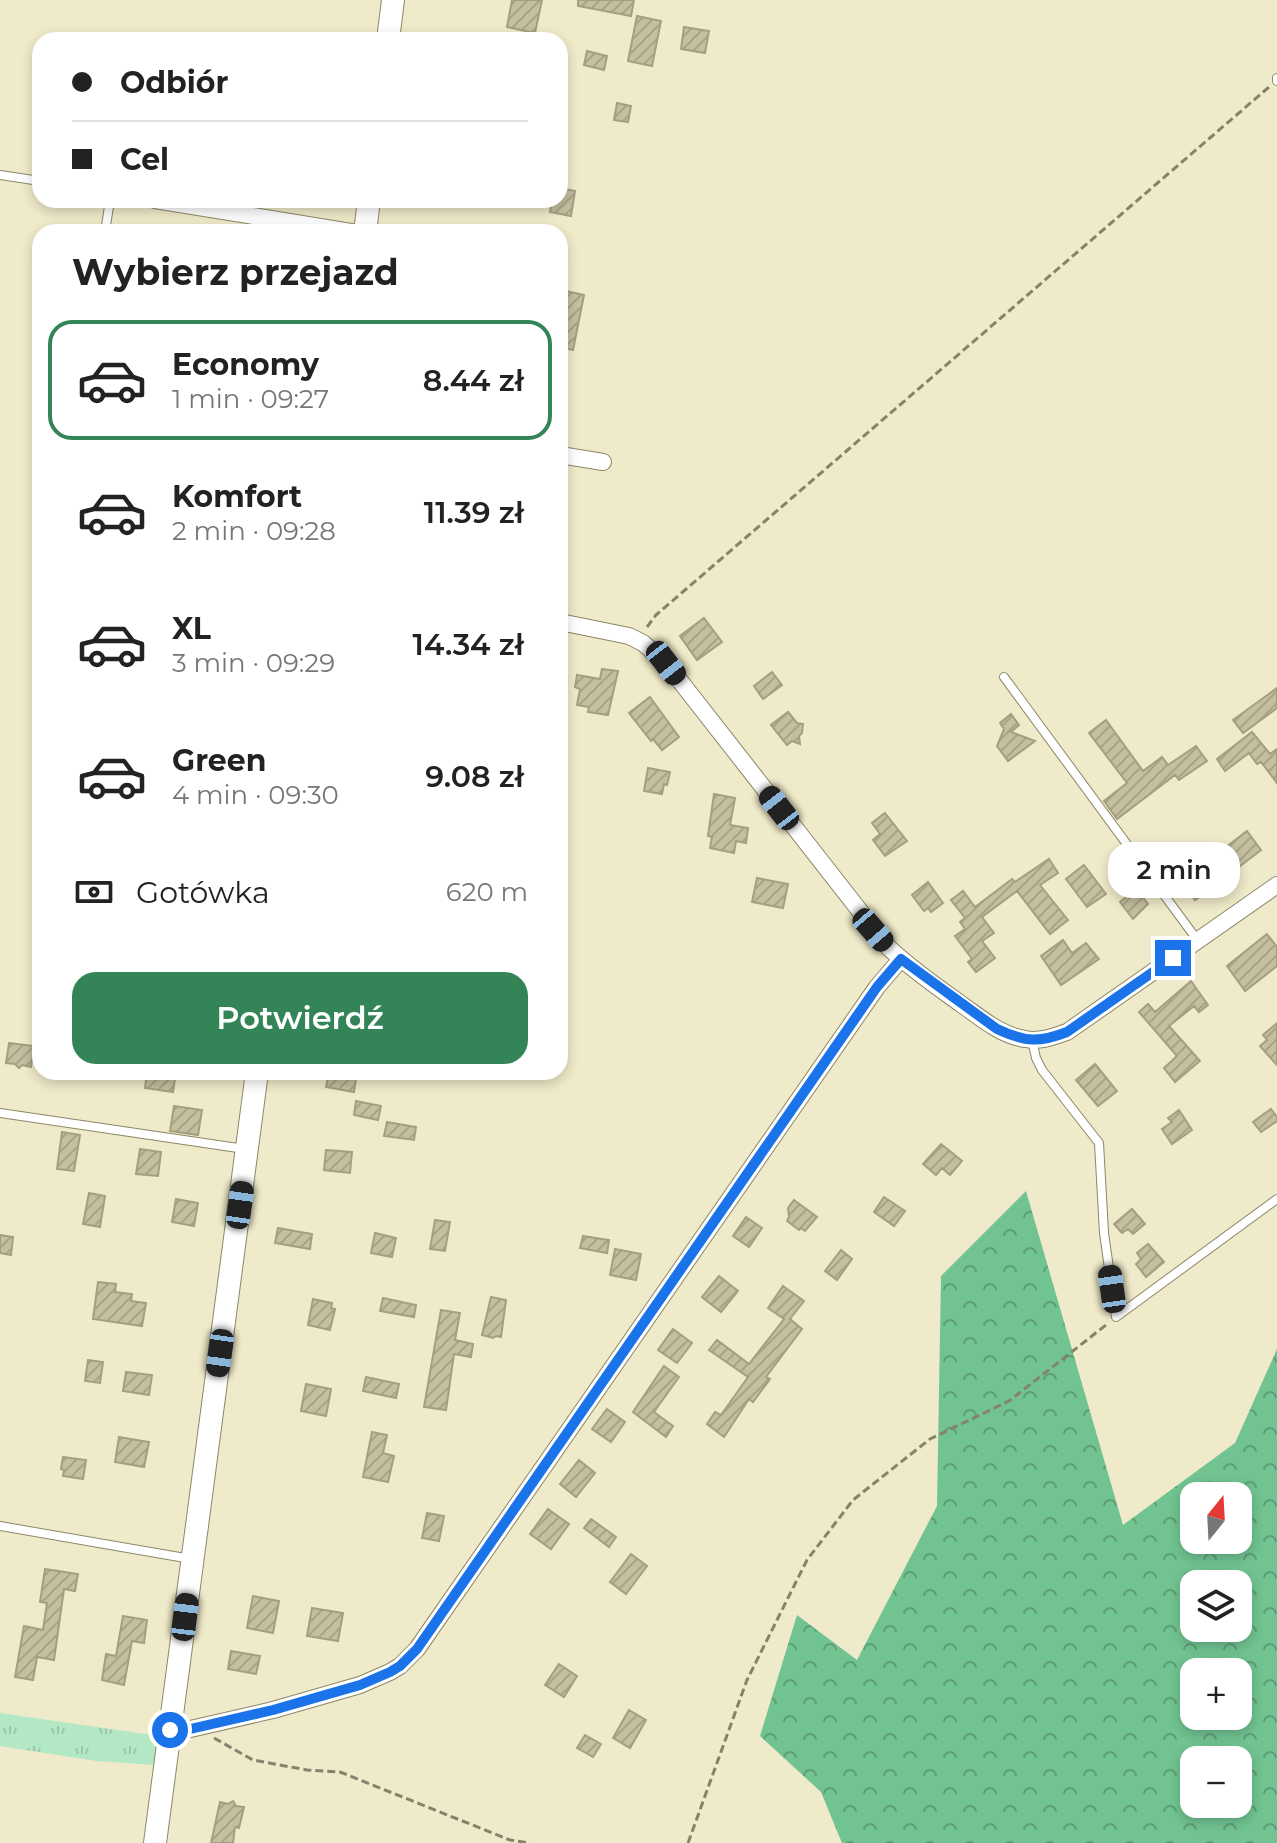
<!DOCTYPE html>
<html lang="pl">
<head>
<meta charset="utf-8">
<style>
	body { margin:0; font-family:Montserrat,sans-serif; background:#f6f6f6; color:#222; height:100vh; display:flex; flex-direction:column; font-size:30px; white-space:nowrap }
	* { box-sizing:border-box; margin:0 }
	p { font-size:26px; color:#767676 }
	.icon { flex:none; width:44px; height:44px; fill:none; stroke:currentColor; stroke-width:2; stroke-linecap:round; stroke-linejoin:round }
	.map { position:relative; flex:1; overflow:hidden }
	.details { position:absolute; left:32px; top:224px; width:536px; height:856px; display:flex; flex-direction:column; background:#fff; border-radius:24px; box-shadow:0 4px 12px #0003 }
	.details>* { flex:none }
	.guide { position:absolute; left:32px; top:32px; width:536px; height:176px; border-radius:24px; box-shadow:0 4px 12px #0003; display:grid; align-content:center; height:176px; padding:0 40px; background:#fff }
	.needle { width:52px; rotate:18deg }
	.fabs { position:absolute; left:1180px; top:1482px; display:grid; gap:16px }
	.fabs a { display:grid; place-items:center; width:72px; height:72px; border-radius:16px; background:#fff; box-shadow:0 4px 12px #0003; font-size:40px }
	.end { position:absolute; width:36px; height:36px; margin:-18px; border:10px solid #1a73e8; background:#fff; box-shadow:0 0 0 4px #fff }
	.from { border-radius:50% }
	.bubble { position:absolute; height:56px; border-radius:24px; background:#fff; box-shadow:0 4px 12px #0003; font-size:26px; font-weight:600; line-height:56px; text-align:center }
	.car { position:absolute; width:24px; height:48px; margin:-24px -12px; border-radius:10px; box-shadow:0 0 6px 2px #0007; background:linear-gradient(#222 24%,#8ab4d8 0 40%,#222 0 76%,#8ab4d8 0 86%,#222 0) }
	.guide b { display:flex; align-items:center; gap:28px; height:76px; font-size:30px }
	.guide b+b { border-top:2px solid #e0e0e0 }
	.guide i { width:20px; height:20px; background:#222 }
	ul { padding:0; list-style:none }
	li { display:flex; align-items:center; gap:24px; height:120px; margin:0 16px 12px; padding:0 24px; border:4px solid transparent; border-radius:24px }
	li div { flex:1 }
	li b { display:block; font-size:30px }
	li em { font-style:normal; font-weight:600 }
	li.selected { border-color:#338557 }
	li>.icon { width:72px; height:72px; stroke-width:1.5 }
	h2 { padding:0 40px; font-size:36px; line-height:96px }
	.pay { display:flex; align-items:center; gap:20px; height:88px; padding:0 40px; font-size:30px }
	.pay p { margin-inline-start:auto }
	.action { display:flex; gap:16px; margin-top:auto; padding:16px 40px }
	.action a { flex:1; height:92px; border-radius:24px; background:#338557; color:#fff; font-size:32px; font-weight:600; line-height:92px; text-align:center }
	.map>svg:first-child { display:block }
</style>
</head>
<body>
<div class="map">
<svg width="1277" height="1843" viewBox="0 0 1277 1843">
	<defs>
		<pattern id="grass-tufts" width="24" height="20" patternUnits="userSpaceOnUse" patternTransform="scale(2)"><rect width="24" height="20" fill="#b3e8c5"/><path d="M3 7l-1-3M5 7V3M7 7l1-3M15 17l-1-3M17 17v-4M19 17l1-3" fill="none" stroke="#9ac7a9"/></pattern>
		<pattern id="forest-crowns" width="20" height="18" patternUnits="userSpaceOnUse" patternTransform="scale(2)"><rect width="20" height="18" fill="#71c391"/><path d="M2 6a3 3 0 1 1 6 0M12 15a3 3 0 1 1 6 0" fill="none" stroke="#5d9e76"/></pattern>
		<pattern id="building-hatch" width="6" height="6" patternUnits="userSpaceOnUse" patternTransform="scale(2)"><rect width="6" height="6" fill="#c4bf9f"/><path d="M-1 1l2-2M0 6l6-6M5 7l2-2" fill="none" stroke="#a8a488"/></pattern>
	</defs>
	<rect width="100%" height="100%" fill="#efeac9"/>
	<path fill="url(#grass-tufts)" d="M0 1713 159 1736 155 1765 96 1761 0 1746Z"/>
	<path fill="url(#forest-crowns)" fill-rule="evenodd" d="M1026 1191 1123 1525 1235 1443 1277 1349V1843H842L821 1792 760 1736 797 1615 857 1660 937 1506 941 1276ZM1194 1496H1238V1540H1194ZM1194 1584H1238V1628H1194ZM1194 1672H1238V1716H1194ZM1194 1760H1238V1804H1194Z"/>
	<path fill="url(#building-hatch)" stroke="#a49f80" stroke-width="2" d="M512 0H542L535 33 507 27Z
		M578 0H634L631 16 578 6Z
		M637 16 661 21 652 66 628 61Z
		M684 27 709 31 705 53 681 49Z
		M587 51 607 56 604 70 584 65Z
		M617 103 631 106 628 122 614 120Z
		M560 188 575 191 571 216 550 212 552 200H560Z
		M566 291 584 295 573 350 560 347V322Z
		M704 618 722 642 697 660 680 636Z
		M602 669 618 671 608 715 588 712 589 707 577 705 580 689 575 687 577 675 600 679Z
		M772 672 782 685 763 699 754 686Z
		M1277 688V708L1243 733 1233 720Z
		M650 697 679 737 662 750 653 739 651 741 629 713Z
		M788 712 797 723 803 724 802 733 799 736 800 744 792 741 787 745 771 725Z
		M1011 714 1019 725 1011 732 1035 741 1008 761 997 746 1004 729 1000 723Z
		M1106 720 1143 771 1162 757 1168 765 1196 746 1207 761 1179 780 1175 775 1117 819 1104 801 1127 783 1089 733Z
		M1252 732 1270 754 1277 749V783L1261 762 1257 764 1249 753 1225 771 1217 759Z
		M648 768 670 772 667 785 664 784 662 794 644 791Z
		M714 794 735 798 730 825 748 828 746 843 736 841 734 853 710 848 712 837 708 836Z
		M885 813 907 841 885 856 873 840 880 834 872 823Z
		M1247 831 1261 850 1240 866 1225 848Z
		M1196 858 1216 885 1195 900 1182 883 1192 876 1184 866Z
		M1049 859 1058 873 1040 885 1068 920 1050 934 1017 891 982 917 994 933 982 941 995 958 976 972 968 962 972 959 955 936 965 929 960 922 965 918 951 900 963 891 975 907 1012 879 1015 882Z
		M1084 865 1106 894 1087 907 1066 879Z
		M757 878 788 884 783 908 752 902Z
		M928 882 943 903 931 912 928 908 924 911 912 895Z
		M1136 889 1148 904 1133 919 1120 902Z
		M1267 934 1277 947V966L1245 991 1227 966Z
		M1063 940 1072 953 1086 943 1099 959 1061 985 1041 956Z
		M1191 981 1208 1005 1199 1012 1194 1006 1169 1026 1200 1061 1175 1082 1164 1068 1177 1056 1139 1012 1148 1004 1155 1012Z
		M1277 1023V1065L1260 1046 1267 1040 1263 1035Z
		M9 1043 34 1046 31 1067 22 1065 19 1068 15 1064 6 1063Z
		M1095 1064 1117 1091 1098 1106 1076 1080Z
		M147 1072H176L173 1092 145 1088Z
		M329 1072H357L354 1092 326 1087Z
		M356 1101 381 1106 378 1120 354 1115Z
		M174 1106 202 1110 198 1135 170 1131Z
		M1271 1109 1277 1117V1121L1261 1132 1253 1122Z
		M1179 1110 1192 1130 1172 1144 1162 1129 1172 1122 1168 1118Z
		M387 1122 416 1127 414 1140 384 1136Z
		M62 1132 80 1135 74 1171 57 1169Z
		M941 1144 962 1161 950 1175 942 1168 936 1175 923 1164Z
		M140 1149 161 1152 158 1176 136 1174Z
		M326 1150 352 1152 350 1173 324 1170Z
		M89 1193 105 1196 100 1227 83 1224Z
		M884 1197 905 1211 894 1226 874 1212Z
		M176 1199 198 1203 194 1226 172 1222Z
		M794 1200 817 1217 805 1231 801 1228 799 1230 787 1221 789 1217 788 1208Z
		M1132 1209 1145 1224 1133 1234 1128 1229 1122 1233 1114 1224Z
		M746 1217 762 1228 749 1247 733 1236Z
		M435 1220 450 1222 445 1251 430 1249Z
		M278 1228 312 1234 310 1249 275 1243Z
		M375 1233 396 1238 392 1257 371 1253Z
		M0 1235 13 1237 11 1255 0 1253Z
		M583 1236 609 1240 607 1253 580 1248Z
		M1148 1244 1164 1262 1146 1277 1136 1264 1141 1259 1137 1253Z
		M615 1249 641 1254 636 1280 610 1275Z
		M841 1250 852 1259 837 1280 825 1271Z
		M719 1276 738 1291 721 1312 702 1297Z
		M98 1282 116 1284 115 1292 132 1294 131 1301 146 1303 142 1326 93 1319Z
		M783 1286 804 1301 790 1319 802 1329 766 1377 770 1379 753 1402 749 1399 724 1437 707 1424 715 1412 721 1415 748 1377 709 1350 717 1340 749 1364 784 1319 768 1308Z
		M491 1297 506 1300 501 1337 496 1336 493 1338 482 1335Z
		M383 1298 416 1305 414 1317 380 1311Z
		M313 1299 332 1303 331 1308 335 1309 330 1330 308 1325Z
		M441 1310 460 1313 455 1340 473 1344 471 1357 454 1354 446 1410 424 1407Z
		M673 1329 692 1343 677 1363 658 1350Z
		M88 1360 103 1362 100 1383 85 1381Z
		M664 1366 679 1377 654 1412 673 1426 666 1437 633 1412Z
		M126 1372 152 1375 149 1395 123 1391Z
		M366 1377 399 1384 396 1398 363 1391Z
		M306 1384 331 1389 326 1416 301 1411Z
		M607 1409 625 1422 611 1442 592 1429Z
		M372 1432 387 1435 383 1453 394 1456 388 1482 363 1477Z
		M119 1437 149 1442 144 1467 115 1462Z
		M63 1457 86 1460 83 1479 63 1476 64 1470 61 1469Z
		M579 1460 595 1473 576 1497 560 1484Z
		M548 1509 569 1524 551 1549 530 1534Z
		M427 1513 444 1516 439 1541 422 1538Z
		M591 1519 616 1537 609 1547 584 1528Z
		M631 1554 647 1566 626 1594 610 1582Z
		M45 1569 78 1574 75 1591 64 1589 54 1660 37 1657 33 1680 15 1677 24 1626 43 1630 47 1603 40 1602Z
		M253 1596 279 1601 273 1633 247 1628Z
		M312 1608 343 1613 338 1641 307 1636Z
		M123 1616 147 1620 144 1643 132 1641 124 1685 102 1680 106 1654 116 1656Z
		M231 1651 260 1656 256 1674 228 1669Z
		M559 1664 577 1676 564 1697 545 1685Z
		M629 1710 646 1720 630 1748 613 1738Z
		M585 1735 601 1744 593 1757 577 1748Z
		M233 1801 236 1806 244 1807 239 1828 235 1827 233 1843H211L220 1802 228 1804Z"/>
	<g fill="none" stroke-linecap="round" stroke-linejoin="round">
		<g stroke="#8c8768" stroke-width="10">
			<path id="lane" d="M1277 81V78
				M0 175 40 181
				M105 232 110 200
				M1004 677 1198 941
				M1032 1040 1036 1058 1042 1070 1099 1143 1104 1233 1116 1317 1277 1199
				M0 1113 245 1149
				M0 1526 191 1559"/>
		</g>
		<g stroke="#8c8768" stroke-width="18">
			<path id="street" d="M155 200 351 232
				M560 455 603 462
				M560 622 629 636 643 643 666 663 888 947C910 968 936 986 961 1004 981 1018 1000 1035 1025 1039 1040 1042 1053 1037 1067 1032L1277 885
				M170 1730H186L273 1710 360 1685 390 1672 400 1666 417 1649 877 987 901 959"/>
		</g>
		<g stroke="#8c8768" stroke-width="24">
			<path id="secondary" d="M388 40 393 0
				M365 232 369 200
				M155 1843 257 1072"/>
		</g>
		<path stroke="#86836c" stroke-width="3" stroke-dasharray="8 4" stroke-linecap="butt" d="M647 627 656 615 1269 87
			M214 1738 253 1760 307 1770 340 1772 510 1840 530 1843
			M688 1843 747 1680 807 1560 853 1500 930 1439 1009 1401 1106 1325"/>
		<use href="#lane" stroke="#fff" stroke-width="8"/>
		<use href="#street" stroke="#fff" stroke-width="16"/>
		<use href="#secondary" stroke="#fff" stroke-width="22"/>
	</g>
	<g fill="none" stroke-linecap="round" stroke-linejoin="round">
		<path stroke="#1a73e8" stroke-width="10" d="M170 1730H186L273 1710 360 1685 390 1672 400 1666 417 1649 877 987 901 959 997 1029C1025 1042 1039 1043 1067 1032L1173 958"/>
	</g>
</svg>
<div class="fabs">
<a><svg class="needle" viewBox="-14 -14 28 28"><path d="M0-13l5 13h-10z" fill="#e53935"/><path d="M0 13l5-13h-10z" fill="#767676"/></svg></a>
<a><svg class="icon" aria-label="layers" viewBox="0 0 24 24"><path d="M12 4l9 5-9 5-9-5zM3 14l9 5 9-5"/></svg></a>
<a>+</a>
<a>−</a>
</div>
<i class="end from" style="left:170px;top:1730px"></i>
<i class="end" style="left:1173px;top:958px"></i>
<div class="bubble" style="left:1108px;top:842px;width:132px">2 min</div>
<i class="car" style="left:666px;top:663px;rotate:142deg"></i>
<i class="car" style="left:779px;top:808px;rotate:322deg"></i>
<i class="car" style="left:873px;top:930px;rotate:139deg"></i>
<i class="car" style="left:240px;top:1205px;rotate:8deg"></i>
<i class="car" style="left:1112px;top:1289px;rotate:352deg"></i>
<i class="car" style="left:220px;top:1353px;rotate:188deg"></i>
<i class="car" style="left:185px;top:1617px;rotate:7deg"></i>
<div class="guide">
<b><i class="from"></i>Odbiór</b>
<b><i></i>Cel</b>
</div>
<section class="details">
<h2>Wybierz przejazd</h2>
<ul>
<li class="selected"><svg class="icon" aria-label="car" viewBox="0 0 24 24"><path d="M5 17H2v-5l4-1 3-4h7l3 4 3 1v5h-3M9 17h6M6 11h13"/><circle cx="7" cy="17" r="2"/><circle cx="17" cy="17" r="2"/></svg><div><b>Economy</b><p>1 min · 09:27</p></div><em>8.44 zł</em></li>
<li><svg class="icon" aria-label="car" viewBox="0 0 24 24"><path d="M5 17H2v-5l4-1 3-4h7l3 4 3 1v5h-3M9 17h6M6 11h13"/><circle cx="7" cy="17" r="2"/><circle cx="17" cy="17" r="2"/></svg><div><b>Komfort</b><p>2 min · 09:28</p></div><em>11.39 zł</em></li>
<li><svg class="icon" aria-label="car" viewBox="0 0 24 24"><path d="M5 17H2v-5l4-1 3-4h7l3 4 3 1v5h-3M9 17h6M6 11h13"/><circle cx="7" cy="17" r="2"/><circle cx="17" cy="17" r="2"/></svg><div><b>XL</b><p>3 min · 09:29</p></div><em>14.34 zł</em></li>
<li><svg class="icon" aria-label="car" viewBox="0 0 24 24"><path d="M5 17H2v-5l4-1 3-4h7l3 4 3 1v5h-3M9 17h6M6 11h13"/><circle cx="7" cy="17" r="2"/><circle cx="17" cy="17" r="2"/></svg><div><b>Green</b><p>4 min · 09:30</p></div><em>9.08 zł</em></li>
</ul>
<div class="pay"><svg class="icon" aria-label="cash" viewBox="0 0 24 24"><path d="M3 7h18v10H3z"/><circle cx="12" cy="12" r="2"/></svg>Gotówka<p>620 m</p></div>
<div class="action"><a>Potwierdź</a></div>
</section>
</div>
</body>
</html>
